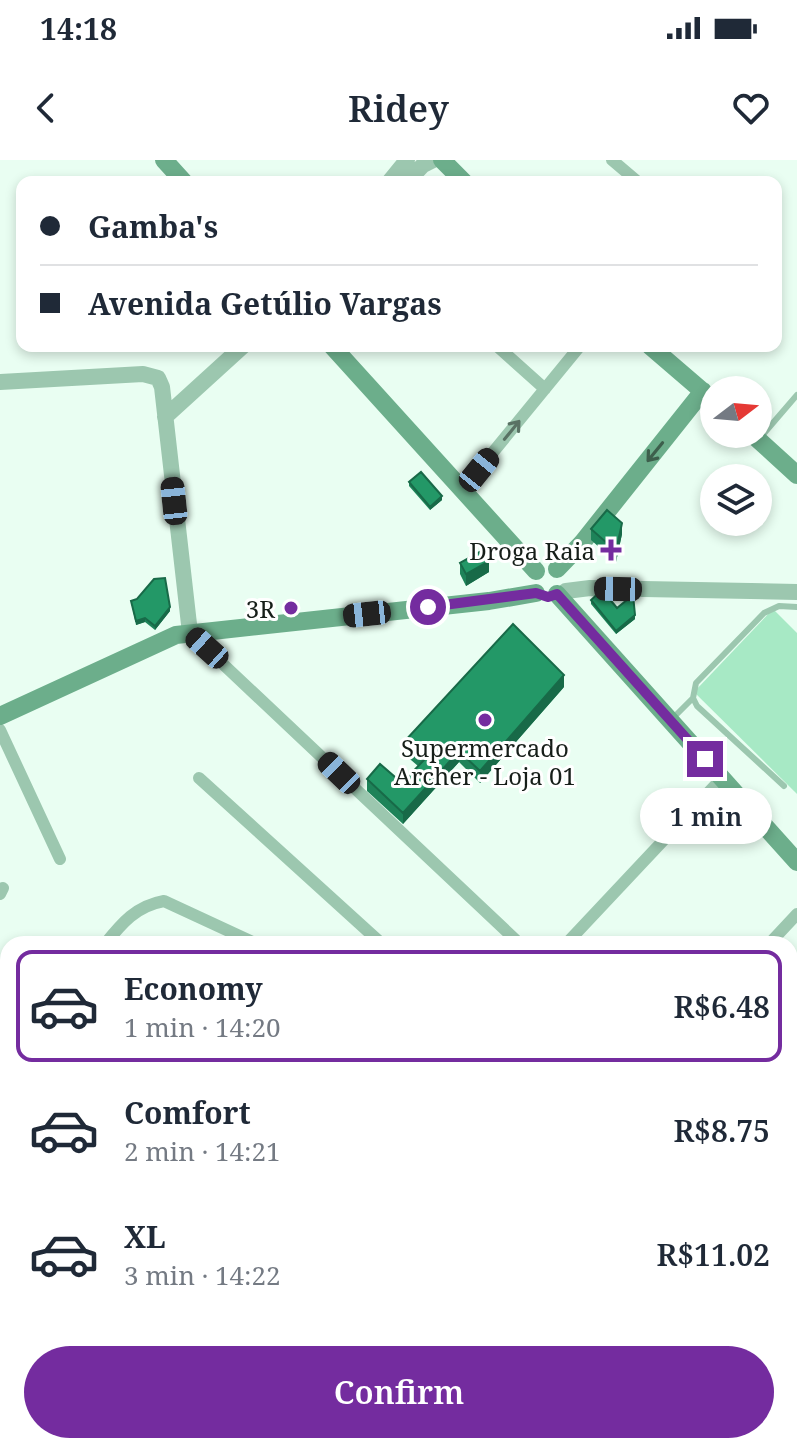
<!DOCTYPE html>
<html lang="en">
<head>
<meta charset="utf-8">
<style>
	body { margin:0; font-family:"Noto Serif",serif; background:#f6f6f7; color:#1f2937; height:100vh; display:flex; flex-direction:column; font-size:30px; white-space:nowrap }
	* { box-sizing:border-box; margin:0 }
	p { font-size:26px; color:#747a83 }
	.icon { flex:none; width:44px; height:44px; fill:none; stroke:currentColor; stroke-width:2; stroke-linecap:round; stroke-linejoin:round }
	.map { position:relative; flex:1; overflow:hidden }
	.drawer { position:absolute; left:0px; top:776px; width:798px; height:518px; display:flex; flex-direction:column; background:#fff; border-radius:24px 24px 0 0; box-shadow:0 4px 12px #0003 }
	.drawer>* { flex:none }
	.top-card { position:absolute; left:16px; top:16px; width:766px; height:176px; border-radius:16px; box-shadow:0 4px 12px #0003; display:grid; align-content:center; height:176px; padding:0 24px; background:#fff }
	.needle { width:52px; rotate:74deg }
	.fabs { position:absolute; left:700px; top:216px; display:grid; gap:16px }
	.fabs a { display:grid; place-items:center; width:72px; height:72px; border-radius:50%; background:#fff; box-shadow:0 4px 12px #0003; font-size:40px }
	.end { position:absolute; width:36px; height:36px; margin:-18px; border:10px solid #742c9f; background:#fff; box-shadow:0 0 0 4px #fff }
	.from { border-radius:50% }
	.bubble { position:absolute; height:56px; border-radius:28px; background:#fff; box-shadow:0 4px 12px #0003; font-size:26px; font-weight:600; line-height:56px; text-align:center }
	.car { position:absolute; width:24px; height:48px; margin:-24px -12px; border-radius:10px; box-shadow:0 0 6px 2px #0007; background:linear-gradient(#222 24%,#8ab4d8 0 40%,#222 0 76%,#8ab4d8 0 86%,#222 0) }
	.top-card b { display:flex; align-items:center; gap:28px; height:76px; font-size:30px }
	.top-card b+b { border-top:2px solid #e0e1e3 }
	.top-card i { width:20px; height:20px; background:#1f2937 }
	ul { padding:14px 0 0; list-style:none }
	li { display:flex; align-items:center; gap:24px; height:112px; margin:0 16px 12px; padding:0 8px; border:4px solid transparent; border-radius:16px }
	li div { flex:1 }
	li b { display:block; font-size:30px }
	li em { font-style:normal; font-weight:600 }
	li.on { border-color:#742c9f }
	li>.icon { width:72px; height:72px; stroke-width:1.5 }
	.action { display:flex; gap:16px; margin-top:auto; padding:16px 24px }
	.action a { flex:1; height:92px; border-radius:48px; background:#742c9f; color:#fff; font-size:32px; font-weight:600; line-height:92px; text-align:center }
	.status { display:flex; justify-content:space-between; align-items:center; height:56px; padding:0 40px; background:#fff; direction:ltr }
	.status svg { height:22px; fill:currentColor }
	header { display:flex; justify-content:space-between; align-items:center; height:104px; padding:0 24px; background:#fff; font-size:36px; font-weight:600 }
	.map>svg:first-child { display:block }
</style>
</head>
<body>
<div class="status"><b>14:18</b><svg viewBox="0 0 49 12"><path d="M0 12V9h3v3zM5 12V6h3v6zM10 12V3h3v9zM15 12V0h3v12zM26 1h20v11H26zM47 4h2v5h-2z"/></svg></div>
<header><svg class="icon" aria-label="back" viewBox="0 0 24 24"><path d="M15 5l-7 7 7 7"/></svg>Ridey<svg class="icon" aria-label="heart" viewBox="0 0 24 24"><path d="M12 20l-8-8c-3-5 5-10 8-4 3-6 11-1 8 4z"/></svg></header>
<div class="map">
<svg width="797" height="1293" viewBox="0 0 797 1293">
	<rect width="100%" height="100%" fill="#e9fef2"/>
	<path fill="#a7e9c5" d="M773 449 797 473V634L694 532Z"/>
	<g fill="none" stroke-linecap="round" stroke-linejoin="round">
		<path stroke="#9cc7af" stroke-width="6" d="M760 278 797 235
			M673 558 693 538
			M784 626 697 546 693 538 696 523 764 453 779 446 797 447"/>
		<path stroke="#9cc7af" stroke-width="12" d="M612 0 638 22
			M497 186 545 229
			M462 330 580 186
			M190 473 520 784
			M0 570 60 699
			M199 618 382 784
			M0 734 3 728
			M105 784C122 763 136 746 164 741L257 784
			M566 784 722 618
			M769 784 797 754
			M0 850 8 855
			M790 1037 797 1044
			M0 1206 8 1214
			M790 1256 797 1255
			M790 1274 797 1278
			M104 1286 120 1293
			M452 1286V1293
			M517 1286 532 1290 583 1286
			M601 1286 614 1293
			M675 1293 688 1286
			M749 1293 752 1286"/>
		<path stroke="#9cc7af" stroke-width="16" d="M389 22 407 0
			M407 22 423 5 433 0
			M0 222 143 214 158 218 162 227 190 473
			M165 257 243 186
			M563 441 566 431 590 428 797 432"/>
		<path stroke="#6cae8b" stroke-width="18" d="M164 0 184 22
			M442 0 464 22
			M332 186 536 411
			M650 186 714 241
			M752 274 797 315
			M557 409 582 383 703 231
			M557 434 797 702
			M0 556 176 475 489 441 536 433"/>
		<path stroke="#449b71" stroke-width="20" d="M790 1067 797 1066
			M296 1293 304 1286"/>
	</g>
	<path fill="#1e8359" d="M409 322 442 340 430 350 409 326Z
		M591 369 622 374 616 402 591 380Z
		M460 403 489 412 466 426 460 414Z
		M591 440 617 448 635 459 616 474 591 444Z
		M131 441 170 451 155 470 145 462 136 465Z
		M564 527 480 623 459 602 403 664 367 631V619L402 623 418 606 404 594V582Z"/>
	<path fill="#186a48" d="M442 336V340L430 350V347Z
		M622 363V374L616 402V391Z
		M489 401V412L466 426V414Z
		M170 447V451L155 470V466Z
		M635 455V459L616 474V471Z
		M145 458V462L136 465V461Z
		M564 515V527L480 623V611Z
		M459 591V602L403 664V653Z"/>
	<path fill="#239867" stroke="#186a48" stroke-width="2" d="M421 312 442 336 430 347 409 322Z
		M607 350 622 363 616 391 591 369Z
		M483 390 489 401 466 414 460 403Z
		M165 418 170 447 155 466 145 458 136 461 131 441 137 439 154 419Z
		M602 430 617 448 633 435 635 455 616 471 591 440Z
		M513 464 564 515 480 611 459 591 403 653 367 619 380 604 402 623 424 600 404 582Z"/>
	<defs><path id="oneway-shaft" d="M-6 0H5M1.5-3L5.5 0L1.5 3" fill="none" stroke-width="1.6" stroke-linecap="round" stroke-linejoin="round" transform="scale(2)"/></defs>
	<use stroke="#597264" href="#oneway-shaft" transform="translate(512 270) rotate(-51)"/>
	<use stroke="#3d5f4c" href="#oneway-shaft" transform="translate(655 292) rotate(129)"/>
	<g fill="none" stroke-linecap="round" stroke-linejoin="round">
		<path stroke="#742c9f" stroke-width="10" d="M428 447 536 433 548 437 557 434 705 599"/>
	</g>
	<g fill="#742c9f" stroke="#fff" stroke-width="3">
		<path d="M607 378h8v8h8v8h-8v8h-8v-8h-8v-8h8z"/>
		<circle cx="291" cy="448" r="8"/>
		<circle cx="485" cy="560" r="8"/>
	</g>
	<g text-anchor="middle" dominant-baseline="central" stroke-width="6" stroke-linejoin="round" paint-order="stroke">
		<g font-size="24" fill="#161e19" stroke="#fff" text-anchor="end">
			<text x="595" y="390">Droga Raia</text>
			<text x="275" y="448">3R</text>
			<text x="485" y="587" text-anchor="middle">Supermercado<tspan x="485" dy="28">Archer - Loja 01</tspan></text>
		</g>
	</g>
</svg>
<div class="fabs">
<a><svg class="needle" viewBox="-14 -14 28 28"><path d="M0-13l5 13h-10z" fill="#e53935"/><path d="M0 13l5-13h-10z" fill="#747a83"/></svg></a>
<a><svg class="icon" aria-label="layers" viewBox="0 0 24 24"><path d="M12 4l9 5-9 5-9-5zM3 14l9 5 9-5"/></svg></a>
</div>
<i class="end from" style="left:428px;top:447px"></i>
<i class="end" style="left:705px;top:599px"></i>
<div class="bubble" style="left:640px;top:628px;width:132px">1 min</div>
<i class="car" style="left:479px;top:310px;rotate:39deg"></i>
<i class="car" style="left:174px;top:341px;rotate:354deg"></i>
<i class="car" style="left:618px;top:429px;rotate:271deg"></i>
<i class="car" style="left:367px;top:454px;rotate:264deg"></i>
<i class="car" style="left:207px;top:488px;rotate:312deg"></i>
<i class="car" style="left:339px;top:613px;rotate:314deg"></i>
<div class="top-card">
<b><i class="from"></i>Gamba's</b>
<b><i></i>Avenida Getúlio Vargas</b>
</div>
<section class="drawer">
<ul>
<li class="on"><svg class="icon" aria-label="car" viewBox="0 0 24 24"><path d="M5 17H2v-5l4-1 3-4h7l3 4 3 1v5h-3M9 17h6M6 11h13"/><circle cx="7" cy="17" r="2"/><circle cx="17" cy="17" r="2"/></svg><div><b>Economy</b><p>1 min · 14:20</p></div><em>R$6.48</em></li>
<li><svg class="icon" aria-label="car" viewBox="0 0 24 24"><path d="M5 17H2v-5l4-1 3-4h7l3 4 3 1v5h-3M9 17h6M6 11h13"/><circle cx="7" cy="17" r="2"/><circle cx="17" cy="17" r="2"/></svg><div><b>Comfort</b><p>2 min · 14:21</p></div><em>R$8.75</em></li>
<li><svg class="icon" aria-label="car" viewBox="0 0 24 24"><path d="M5 17H2v-5l4-1 3-4h7l3 4 3 1v5h-3M9 17h6M6 11h13"/><circle cx="7" cy="17" r="2"/><circle cx="17" cy="17" r="2"/></svg><div><b>XL</b><p>3 min · 14:22</p></div><em>R$11.02</em></li>
</ul>
<div class="action"><a>Confirm</a></div>
</section>
</div>
</body>
</html>
